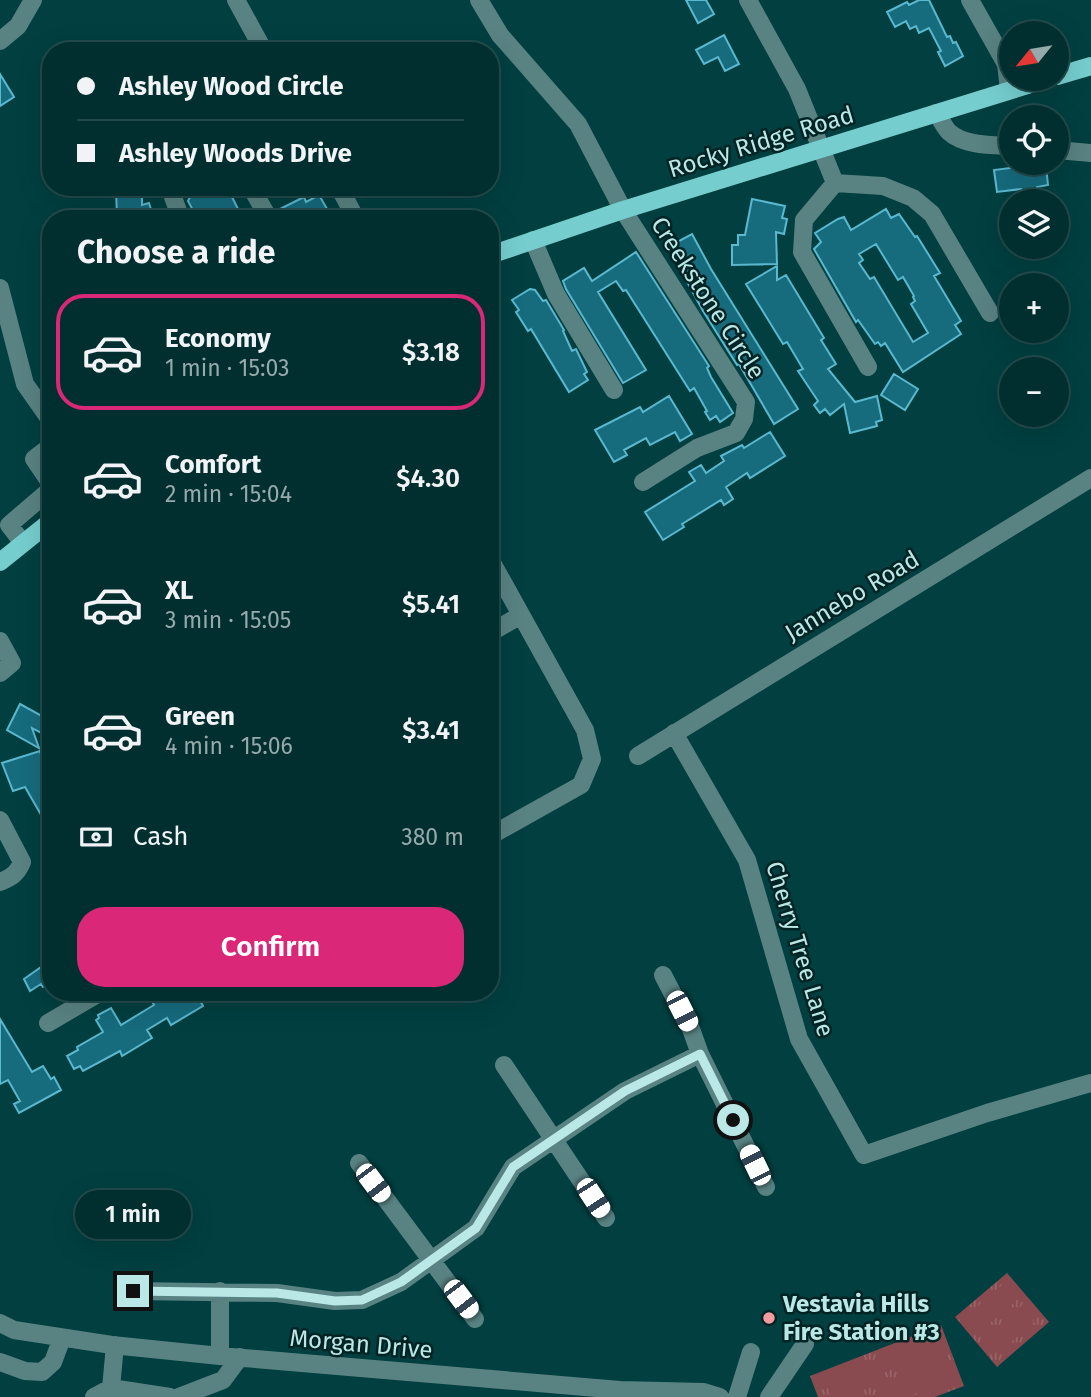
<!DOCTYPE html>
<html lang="en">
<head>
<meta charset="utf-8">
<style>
	body { margin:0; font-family:"Fira Sans",sans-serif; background:#0b3738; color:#f1f3f6; height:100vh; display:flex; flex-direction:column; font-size:26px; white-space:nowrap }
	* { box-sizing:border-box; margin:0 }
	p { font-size:23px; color:#96a9ab }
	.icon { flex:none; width:38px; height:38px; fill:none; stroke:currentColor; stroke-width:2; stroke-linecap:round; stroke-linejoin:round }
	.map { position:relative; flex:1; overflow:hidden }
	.sheet { position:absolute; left:42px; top:210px; width:457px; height:791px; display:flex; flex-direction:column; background:#012f30; border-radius:28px; box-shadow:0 7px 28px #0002,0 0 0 2px #234a4c }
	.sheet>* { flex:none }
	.banner { position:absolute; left:42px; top:42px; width:457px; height:154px; border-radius:28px; box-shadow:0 7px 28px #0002,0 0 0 2px #234a4c; display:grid; align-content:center; height:154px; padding:0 35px; background:#012f30 }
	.needle { width:46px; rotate:240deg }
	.fabs { position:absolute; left:999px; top:21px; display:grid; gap:14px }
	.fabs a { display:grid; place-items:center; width:70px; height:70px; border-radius:50%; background:#012f30; box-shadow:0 7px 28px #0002,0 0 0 2px #234a4c; font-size:35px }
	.end { position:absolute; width:32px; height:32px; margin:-16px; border:9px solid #bae8e7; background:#111; box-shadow:0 0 0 4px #111 }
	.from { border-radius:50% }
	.bubble { position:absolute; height:49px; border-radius:24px; background:#012f30; box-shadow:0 7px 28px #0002,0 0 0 2px #234a4c; font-size:23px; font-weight:600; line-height:49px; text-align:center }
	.car { position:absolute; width:21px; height:42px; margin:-21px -10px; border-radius:9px; box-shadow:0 0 5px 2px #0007; background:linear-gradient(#fff 24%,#345 0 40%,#fff 0 76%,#345 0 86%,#fff 0) }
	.banner b { display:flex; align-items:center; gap:24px; height:66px; font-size:26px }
	.banner b+b { border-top:2px solid #234a4c }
	.banner i { width:18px; height:18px; background:#f1f3f6 }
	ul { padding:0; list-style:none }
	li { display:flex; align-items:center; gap:21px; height:116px; margin:0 14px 10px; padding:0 21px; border:4px solid transparent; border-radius:28px }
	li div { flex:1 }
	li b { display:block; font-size:26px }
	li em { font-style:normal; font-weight:600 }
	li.current { border-color:#db2777 }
	li>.icon { width:63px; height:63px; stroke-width:1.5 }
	h2 { padding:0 35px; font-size:32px; line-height:84px }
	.pay { display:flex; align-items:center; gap:18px; height:77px; padding:0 35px; font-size:26px }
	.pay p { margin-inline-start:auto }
	.action { display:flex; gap:14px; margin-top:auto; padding:14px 35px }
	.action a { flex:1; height:80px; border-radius:28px; background:#db2777; color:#fff; font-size:28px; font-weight:600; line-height:80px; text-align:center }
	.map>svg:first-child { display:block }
</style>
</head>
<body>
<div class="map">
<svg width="1091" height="1397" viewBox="0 0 1091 1397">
	<defs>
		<pattern id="grass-tufts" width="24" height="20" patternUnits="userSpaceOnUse" patternTransform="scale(1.75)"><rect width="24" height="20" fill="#8a4b50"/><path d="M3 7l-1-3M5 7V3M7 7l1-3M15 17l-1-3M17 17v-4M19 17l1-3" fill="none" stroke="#986569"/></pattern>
	</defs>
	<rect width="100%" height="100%" fill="#013f40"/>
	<path fill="url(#grass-tufts)" d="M1007 1273 1049 1322 997 1367 955 1317Z
		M941 1325 964 1386 935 1397H818L810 1376Z"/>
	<path fill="#8a4b50" d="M1002 1285 1016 1301 982 1330 968 1314Z
		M1021 1306 1034 1322 1000 1352 987 1336Z
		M930 1335 938 1355 896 1371 888 1351Z
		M866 1360 873 1380 831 1396 823 1376Z
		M941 1361 948 1381 906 1397 898 1378Z"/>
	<path fill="#166b7d" stroke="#5ab8cf" stroke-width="2" fill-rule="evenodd" d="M686 0H706L714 14 698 23Z
		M919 0H929L947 37 950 36 953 43 956 42 963 56 945 66 938 52 941 51 929 28 919 33 916 26 910 29 906 21 895 27 887 12 907 2 909 5Z
		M724 35 739 64 725 71 718 57 704 64 696 50Z
		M0 74 14 97 0 106Z
		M1026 166 1027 168 1046 166 1048 185 1037 187V195L1022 197 1021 189 997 192 994 170Z
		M116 187H139V191H142V205L149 203 153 216 144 219H117Z
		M197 187H227L243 219H212L207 210 196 216 188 201 190 197 200 192Z
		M319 195 330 214 321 219H286L280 209 304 197 306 202Z
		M752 199 785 206 782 218 787 219 784 234 776 232 777 264 732 265V245H738V235H745Z
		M886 209 891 218 899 214 915 237 917 236 940 273 934 276 961 321 955 325 961 334 903 372 885 343 881 346 878 342 875 344 858 320 856 322 814 249 821 242 815 233 838 219 844 217 851 230ZM876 244 898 280 903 277 914 296 913 297 915 301 911 304 928 333 913 342 874 277 870 279 859 263 863 260 859 254Z
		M692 234 711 269 798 409 774 424 739 364 737 365 703 311 668 247Z
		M636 252 709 366 707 368 711 377 733 413 720 422 716 416 710 420 705 412 707 411 694 388 690 391 626 290 623 291 616 281 598 292 646 370 623 383 566 289 563 281 584 268 592 281Z
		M777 266V280L786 275 824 338 821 340 836 364 828 369 855 402 877 396 882 420 876 422 877 426 850 433 844 404 830 415 825 409 820 413 814 405 818 401 798 371 803 369 787 342 783 344 746 284Z
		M530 289 535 290 543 301 546 300 564 330 563 331 572 351 576 349 587 372 584 374 588 380 569 392 531 329 528 331 516 312 519 310 512 300Z
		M894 374 918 389 905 410 881 395Z
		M669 396 692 434 680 441 675 432 650 445 646 438 624 450 627 455 614 462 595 430 640 407 643 412Z
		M770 432 785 456 750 478 747 473 726 487 733 499 724 505 721 500 682 524 684 527 663 540 645 512 695 481 689 472 701 465 706 473 724 461 721 456 742 445 744 448Z
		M20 704 51 721V729L47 736 32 728 39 748 7 730Z
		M40 751 44 764 42 765 51 791V832L25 787 13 791 2 763Z
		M51 960V982L43 987 41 984 30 991 24 979Z
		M147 992H195L203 1006 171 1025 167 1018 147 1030 152 1038 122 1056 120 1051 83 1071 80 1066 74 1069 67 1056 78 1050 77 1047 103 1032 96 1020 99 1018 98 1015 111 1008 121 1025 154 1005Z
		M0 1019 32 1072 43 1066 51 1079 54 1077 61 1090 19 1113 14 1104 20 1101 8 1080 0 1084Z"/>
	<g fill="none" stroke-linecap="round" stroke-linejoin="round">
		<path stroke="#598282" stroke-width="18" d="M236 0 264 51
			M479 0 500 35 578 124 623 210 746 402 744 419 736 433 697 448 643 482
			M748 0 797 89 835 183 883 186 913 198 932 214 990 313
			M970 0 1006 64 1009 90
			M0 41 18 26 33 0
			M936 113C941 119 944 127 949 132 964 146 993 145 1012 146
			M1057 150 1091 153
			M835 183 804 220 802 252 868 367
			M176 187 173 197 181 219
			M251 187 269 219
			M339 187 356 219
			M533 240 556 294 614 390
			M0 288 25 384 51 421
			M51 446 34 459 51 484
			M23 543 9 525 51 489
			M490 559 585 730 592 759 581 785 490 836
			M490 633 521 615
			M0 641 12 663 0 673
			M674 733 747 860 799 1039 864 1155 987 1113 1091 1083
			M638 756 1091 478
			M0 820 22 862C17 874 12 877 0 882
			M663 975 691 1029 700 1054 766 1187
			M48 1023 101 992
			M504 1065 606 1218
			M359 1163 475 1319
			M133 1291 277 1293 335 1301 362 1300 401 1282 476 1228 513 1167 625 1091 700 1054
			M0 1323 14 1330 112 1345 220 1356 620 1390 704 1392 720 1397
			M220 1356V1291
			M0 1362 25 1371 42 1372 53 1362 62 1338
			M111 1388 115 1345
			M94 1397 111 1388 170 1397
			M179 1397 223 1380 240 1357
			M737 1397 751 1352
			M769 1397 805 1344"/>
		<path stroke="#75cdcd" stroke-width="18" d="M1057 76 1091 66
			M490 255 623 210 1047 79
			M0 562 51 521"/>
	</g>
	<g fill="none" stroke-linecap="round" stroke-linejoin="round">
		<path stroke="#bae8e7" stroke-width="9" d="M133 1291 277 1293 335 1301 362 1300 401 1282 476 1228 513 1167 625 1091 700 1054 733 1120"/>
	</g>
	<circle fill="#f49aa0" stroke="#022324" stroke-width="2.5" cx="769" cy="1318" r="7"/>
	<g text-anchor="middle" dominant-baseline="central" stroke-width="5" stroke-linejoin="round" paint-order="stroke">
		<g font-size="24" fill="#bae8e7" stroke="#022324">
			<text transform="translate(761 142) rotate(-17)">Rocky Ridge Road</text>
			<text transform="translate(708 298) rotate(57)">Creekstone Circle</text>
			<text transform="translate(852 596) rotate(-31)">Jannebo Road</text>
			<text transform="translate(800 949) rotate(73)">Cherry Tree Lane</text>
			<text transform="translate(361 1344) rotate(5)">Morgan Drive</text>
		</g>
		<g font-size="24" font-weight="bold" fill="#bae8e7" stroke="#022324" text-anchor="start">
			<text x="783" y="1304">Vestavia Hills<tspan x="783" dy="28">Fire Station #3</tspan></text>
		</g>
	</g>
</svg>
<div class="fabs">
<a><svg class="needle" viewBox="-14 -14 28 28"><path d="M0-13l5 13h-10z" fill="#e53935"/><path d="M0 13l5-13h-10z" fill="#96a9ab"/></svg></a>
<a><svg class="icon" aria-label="locate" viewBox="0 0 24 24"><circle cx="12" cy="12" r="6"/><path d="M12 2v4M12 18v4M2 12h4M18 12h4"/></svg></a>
<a><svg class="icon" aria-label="layers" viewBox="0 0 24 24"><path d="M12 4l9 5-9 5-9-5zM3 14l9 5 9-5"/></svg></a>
<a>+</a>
<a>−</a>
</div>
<i class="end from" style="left:733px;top:1120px"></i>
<i class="end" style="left:133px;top:1291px"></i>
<div class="bubble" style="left:75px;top:1190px;width:116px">1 min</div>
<i class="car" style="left:682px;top:1011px;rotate:153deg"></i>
<i class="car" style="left:755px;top:1165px;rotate:334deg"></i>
<i class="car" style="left:373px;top:1183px;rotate:143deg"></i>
<i class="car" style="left:593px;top:1198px;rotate:147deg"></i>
<i class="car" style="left:461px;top:1299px;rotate:143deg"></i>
<div class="banner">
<b><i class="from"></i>Ashley Wood Circle</b>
<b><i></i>Ashley Woods Drive</b>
</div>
<section class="sheet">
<h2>Choose a ride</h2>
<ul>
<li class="current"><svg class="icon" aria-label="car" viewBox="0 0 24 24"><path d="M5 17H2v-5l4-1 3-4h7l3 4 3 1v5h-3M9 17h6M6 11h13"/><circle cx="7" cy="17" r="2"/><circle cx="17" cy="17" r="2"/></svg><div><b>Economy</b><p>1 min · 15:03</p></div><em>$3.18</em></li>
<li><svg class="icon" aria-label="car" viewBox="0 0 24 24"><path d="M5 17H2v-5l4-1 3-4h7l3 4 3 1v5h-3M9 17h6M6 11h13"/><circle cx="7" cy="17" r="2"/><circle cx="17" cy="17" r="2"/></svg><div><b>Comfort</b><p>2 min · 15:04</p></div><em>$4.30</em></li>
<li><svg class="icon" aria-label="car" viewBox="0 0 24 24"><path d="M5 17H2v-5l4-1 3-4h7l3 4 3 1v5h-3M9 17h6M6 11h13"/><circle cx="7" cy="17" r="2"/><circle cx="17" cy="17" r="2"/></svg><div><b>XL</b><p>3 min · 15:05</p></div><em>$5.41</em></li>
<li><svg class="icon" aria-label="car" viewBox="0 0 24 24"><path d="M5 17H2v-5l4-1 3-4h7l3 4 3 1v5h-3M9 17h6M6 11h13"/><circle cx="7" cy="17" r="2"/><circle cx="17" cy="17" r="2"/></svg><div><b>Green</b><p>4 min · 15:06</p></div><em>$3.41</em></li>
</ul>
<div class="pay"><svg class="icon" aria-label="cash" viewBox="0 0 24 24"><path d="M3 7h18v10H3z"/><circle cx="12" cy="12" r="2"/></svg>Cash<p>380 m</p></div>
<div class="action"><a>Confirm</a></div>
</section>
</div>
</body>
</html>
